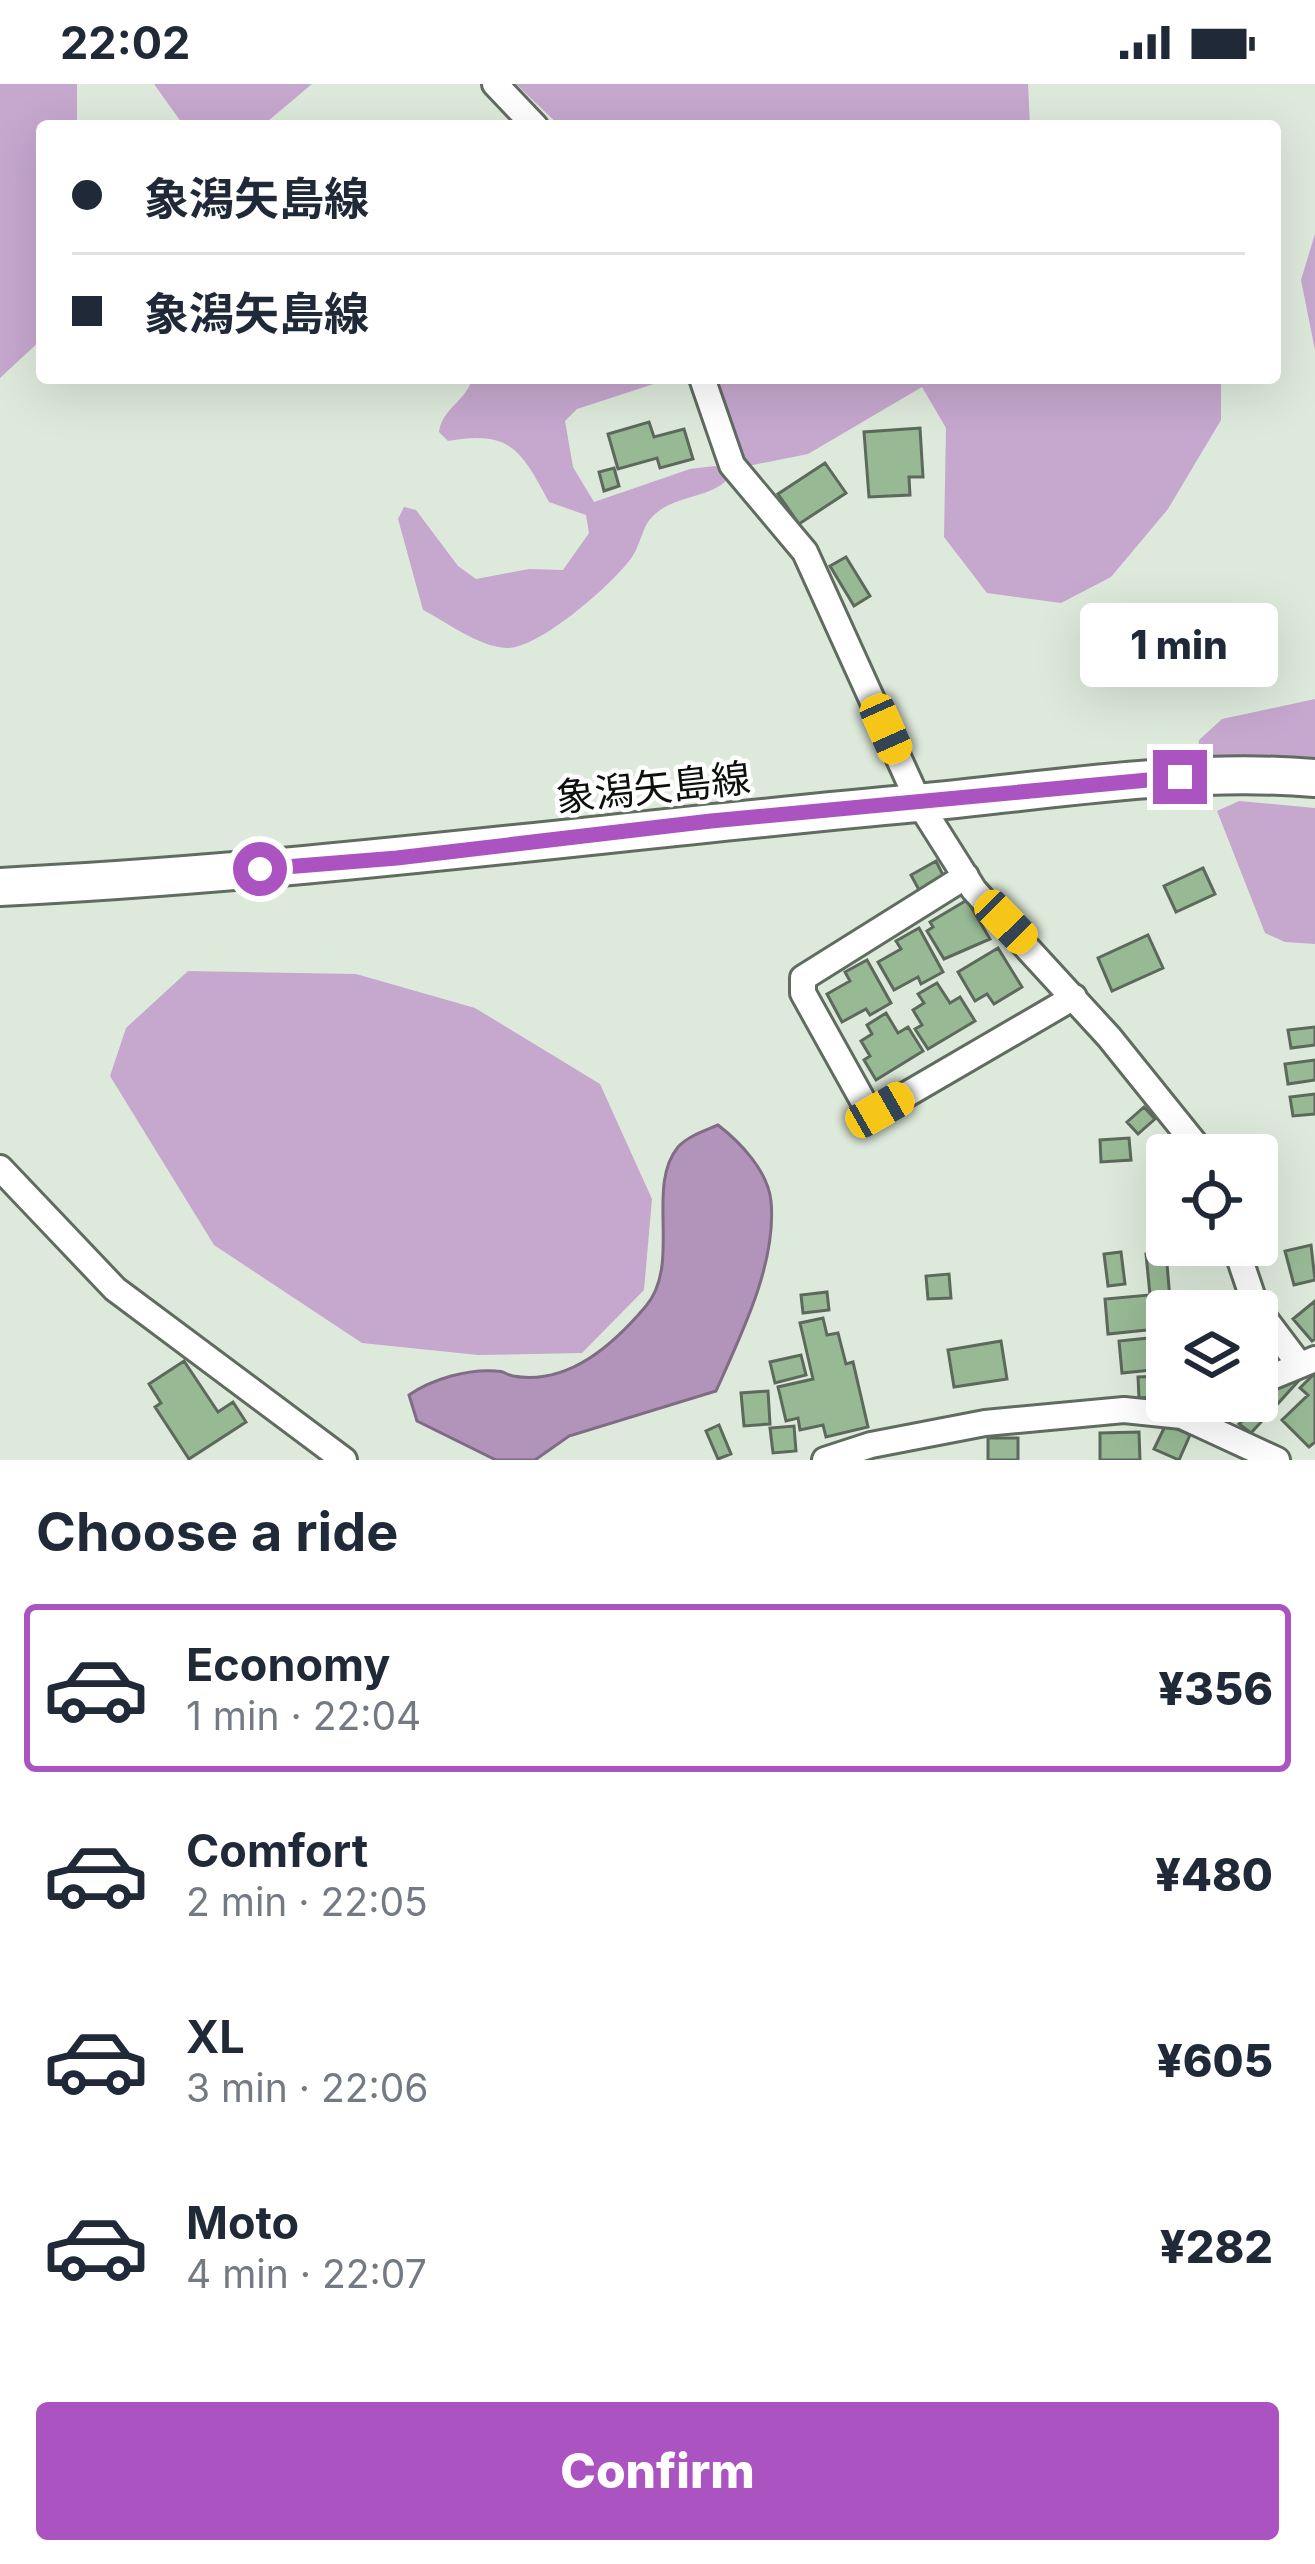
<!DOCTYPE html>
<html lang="en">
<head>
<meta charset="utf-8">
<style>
	body { margin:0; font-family:Inter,"Noto Sans JP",sans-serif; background:#f2f2f3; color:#1f2937; height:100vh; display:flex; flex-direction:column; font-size:45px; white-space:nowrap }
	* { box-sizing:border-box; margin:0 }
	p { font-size:39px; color:#747a83 }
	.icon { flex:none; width:66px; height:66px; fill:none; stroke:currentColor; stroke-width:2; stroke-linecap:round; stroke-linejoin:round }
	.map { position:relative; height:1376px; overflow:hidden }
	.drawer { display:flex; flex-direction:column; background:#fff; flex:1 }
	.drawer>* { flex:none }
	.top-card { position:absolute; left:36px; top:36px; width:1245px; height:264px; border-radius:12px; box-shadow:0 12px 48px #0002; display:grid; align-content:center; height:264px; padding:0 36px; background:#fff }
	.controls { position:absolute; left:1146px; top:1050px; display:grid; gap:24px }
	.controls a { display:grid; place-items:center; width:132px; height:132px; border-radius:12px; background:#fff; box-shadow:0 12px 48px #0002; font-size:60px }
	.end { position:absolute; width:54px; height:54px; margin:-27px; border:15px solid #ab53c1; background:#fff; box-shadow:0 0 0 6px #fff }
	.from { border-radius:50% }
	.bubble { position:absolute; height:84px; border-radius:12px; background:#fff; box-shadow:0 12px 48px #0002; font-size:39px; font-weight:800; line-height:84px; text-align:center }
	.car { position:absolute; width:36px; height:72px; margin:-36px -18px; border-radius:15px; box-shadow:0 0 9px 3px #0007; background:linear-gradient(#f5c518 24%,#345 0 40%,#f5c518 0 76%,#345 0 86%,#f5c518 0) }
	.top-card b { display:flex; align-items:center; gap:42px; height:114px; font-size:45px }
	.top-card b+b { border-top:3px solid #e0e1e3 }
	.top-card i { width:30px; height:30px; background:#1f2937 }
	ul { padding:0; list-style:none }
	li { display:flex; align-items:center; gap:36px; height:168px; margin:0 24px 18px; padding:0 12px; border:6px solid transparent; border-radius:12px }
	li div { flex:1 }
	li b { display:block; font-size:45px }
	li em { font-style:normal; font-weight:800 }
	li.selected { border-color:#ab53c1 }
	li>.icon { width:108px; height:108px; stroke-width:1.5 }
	h2 { padding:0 36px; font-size:54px; line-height:144px }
	.primary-button { display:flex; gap:24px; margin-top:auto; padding:24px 36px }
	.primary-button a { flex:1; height:138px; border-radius:12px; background:#ab53c1; color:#fff; font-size:48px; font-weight:800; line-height:138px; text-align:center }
	.status { display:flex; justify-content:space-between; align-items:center; height:84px; padding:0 60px; background:#fff; direction:ltr }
	.status svg { height:33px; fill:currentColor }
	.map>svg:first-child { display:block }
</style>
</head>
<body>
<div class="status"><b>22:02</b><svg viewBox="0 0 49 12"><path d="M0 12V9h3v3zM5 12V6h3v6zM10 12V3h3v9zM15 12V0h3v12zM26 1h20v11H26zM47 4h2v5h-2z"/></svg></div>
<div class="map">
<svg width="1315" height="1376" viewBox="0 0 1315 1376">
	<rect width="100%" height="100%" fill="#ddeadb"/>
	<path fill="#c6a7ce" d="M0 0H77V42H42V255L0 294Z
		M154 0H312L262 42H184Z
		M516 0H1028L1030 42H560Z
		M1315 150V266L1301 196Z
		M472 294H672L577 325 565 337 573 383 594 418 690 385 715 382 732 390C714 416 676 409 653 432 642 442 641 460 632 473 614 499 539 565 507 564 479 563 448 539 423 526L398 435 404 423 416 426 458 482 476 495 529 485 563 486 589 449 586 431 549 418C521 366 511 346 448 357L439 348C442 324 467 317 472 294Z
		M707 294H1221V336L1168 425 1111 493 1061 519 987 509 944 453 946 344 922 303 808 370 748 382 710 329Z
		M1315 615V679H1213L1198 669 1199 656 1222 635Z
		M1239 717 1315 724V860L1285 858 1265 849 1217 727Z
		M188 887 356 890 475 924 600 1000 652 1115 644 1206 582 1269 478 1271 362 1259 214 1161 110 992 126 944Z"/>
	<path fill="#b293b9" stroke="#806c85" stroke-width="3" d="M718 1041C740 1058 768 1087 771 1117 777 1179 741 1251 716 1307L569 1352 535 1376H496L417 1337 409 1311C432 1295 467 1285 496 1287 506 1287 504 1290 513 1292 568 1302 614 1260 646 1222 682 1179 645 1103 678 1063 688 1052 704 1047 718 1041Z"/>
	<path fill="#97b994" stroke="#5d695c" stroke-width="3" d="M649 338 654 353 684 345 693 375 660 384 657 374 618 385 608 350Z
		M920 344 923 393H909L910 411 869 413 864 348Z
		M825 379 846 409 799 440 778 410Z
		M614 384 619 402 604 407 599 388Z
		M846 473 870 512 854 522 830 482Z
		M936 777 944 793 919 806 911 791Z
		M1203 784 1215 810 1176 828 1164 802Z
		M967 816 990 855 944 875 927 847 933 843 930 838Z
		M919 844 943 888 921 900 918 893 894 906 878 878 901 865 896 857Z
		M1148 851 1163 884 1112 907 1098 874Z
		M998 864 1022 903 994 920 987 910 975 917 958 888Z
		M867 876 891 919 870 931 866 925 842 938 827 910 850 897 845 888Z
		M937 899 950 919 960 913 975 937 928 965 915 945 922 941 913 926 924 919 918 910Z
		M886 929 898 949 908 943 923 967 876 996 864 976 870 972 861 957 872 950 867 941Z
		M1315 943V961L1291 964 1288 946Z
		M1315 976V996L1288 1000 1285 980Z
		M1315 1010V1030L1293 1032 1290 1013Z
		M1144 1023 1155 1035 1138 1050 1127 1038Z
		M1129 1054 1131 1076 1101 1078 1100 1056Z
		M1311 1161 1315 1196 1294 1201 1285 1167Z
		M1121 1168 1125 1200 1108 1202 1104 1170Z
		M1166 1168 1171 1227H1167V1244L1108 1250 1105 1215 1150 1211 1146 1170Z
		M949 1190 951 1214 928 1215 926 1192Z
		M827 1208 829 1226 803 1229 801 1211Z
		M1315 1217V1255L1312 1257 1293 1235Z
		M823 1234 827 1251 838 1249 846 1280 853 1278 868 1343 826 1353 823 1341 800 1346 798 1334 786 1337 778 1303 813 1295 800 1239Z
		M1159 1253 1162 1285 1122 1289 1119 1257Z
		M1001 1257 1007 1295 954 1303 948 1266Z
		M801 1271 806 1291 775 1299 770 1278Z
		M184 1277 218 1328 233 1318 246 1338 189 1375 155 1323 161 1319 149 1300Z
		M1315 1289V1358L1309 1363 1282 1336 1308 1311 1300 1304Z
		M1164 1292 1165 1312 1139 1314 1138 1293Z
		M1303 1292 1251 1349 1239 1340 1249 1331 1238 1317H1257V1307Z
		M768 1307 770 1340 744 1342 741 1309Z
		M1166 1340 1190 1351 1179 1376 1154 1365Z
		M719 1341 731 1370 718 1375 706 1347Z
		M794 1342 796 1367 773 1369 770 1344Z
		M1139 1348 1140 1376H1100V1349Z
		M988 1354H1018V1376H988Z"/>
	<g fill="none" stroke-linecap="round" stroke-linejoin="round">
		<g stroke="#606c5f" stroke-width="30">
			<path id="street" d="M495 0 535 42
				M702 294 732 381 805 468 919 719 974 806 1109 953 1204 1071
				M966 792 803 894V909L867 1024 880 1026 1074 913
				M0 1084 115 1205 344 1376
				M1235 1161 1256 1223 1299 1280
				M1257 1299 1315 1275
				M1182 1332 1215 1317
				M825 1376 871 1361 985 1339 1124 1326 1182 1332 1277 1376"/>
		</g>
		<g stroke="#606c5f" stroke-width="42">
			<path id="primary" d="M0 803C306 788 610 747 916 719 1048 707 1182 683 1315 694"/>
		</g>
		<use href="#street" stroke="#fff" stroke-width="24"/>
		<use href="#primary" stroke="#fff" stroke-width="36"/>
	</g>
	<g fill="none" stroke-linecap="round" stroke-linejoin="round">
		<path stroke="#ab53c1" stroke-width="15" d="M260 785 397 774 711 737 1180 693"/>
	</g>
	<g text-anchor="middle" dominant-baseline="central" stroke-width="9" stroke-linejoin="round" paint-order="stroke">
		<g font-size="39" fill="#0d110d" stroke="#fff">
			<text transform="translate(653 703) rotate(-6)">象潟矢島線</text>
		</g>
	</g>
</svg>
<div class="controls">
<a><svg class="icon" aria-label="locate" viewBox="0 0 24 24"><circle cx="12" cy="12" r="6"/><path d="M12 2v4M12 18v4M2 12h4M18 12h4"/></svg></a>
<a><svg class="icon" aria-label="layers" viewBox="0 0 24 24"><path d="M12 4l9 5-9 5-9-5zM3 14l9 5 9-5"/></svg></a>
</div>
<i class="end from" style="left:260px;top:785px"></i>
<i class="end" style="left:1180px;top:693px"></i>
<div class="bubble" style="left:1080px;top:519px;width:198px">1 min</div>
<i class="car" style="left:886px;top:645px;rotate:156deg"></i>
<i class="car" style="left:1006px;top:838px;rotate:136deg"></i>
<i class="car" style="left:880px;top:1026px;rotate:60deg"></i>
<div class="top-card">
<b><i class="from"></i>象潟矢島線</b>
<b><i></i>象潟矢島線</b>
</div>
</div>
<section class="drawer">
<h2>Choose a ride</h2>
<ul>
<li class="selected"><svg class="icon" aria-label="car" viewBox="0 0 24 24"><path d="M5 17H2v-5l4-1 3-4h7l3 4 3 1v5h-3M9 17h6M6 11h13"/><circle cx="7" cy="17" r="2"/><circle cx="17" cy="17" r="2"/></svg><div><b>Economy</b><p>1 min · 22:04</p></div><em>¥356</em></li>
<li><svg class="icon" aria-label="car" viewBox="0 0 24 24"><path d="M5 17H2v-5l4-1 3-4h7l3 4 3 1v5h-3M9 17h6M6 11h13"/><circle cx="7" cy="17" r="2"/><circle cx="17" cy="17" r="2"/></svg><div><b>Comfort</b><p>2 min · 22:05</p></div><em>¥480</em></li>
<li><svg class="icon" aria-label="car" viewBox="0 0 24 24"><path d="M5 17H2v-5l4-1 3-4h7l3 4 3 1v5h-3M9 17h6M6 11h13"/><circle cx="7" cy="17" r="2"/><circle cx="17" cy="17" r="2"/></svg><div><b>XL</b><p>3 min · 22:06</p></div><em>¥605</em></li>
<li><svg class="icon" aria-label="car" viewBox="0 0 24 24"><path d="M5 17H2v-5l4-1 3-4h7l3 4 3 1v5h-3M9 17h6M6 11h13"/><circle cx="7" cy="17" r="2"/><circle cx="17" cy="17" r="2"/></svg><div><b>Moto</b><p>4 min · 22:07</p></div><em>¥282</em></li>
</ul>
<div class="primary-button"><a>Confirm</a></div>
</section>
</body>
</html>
